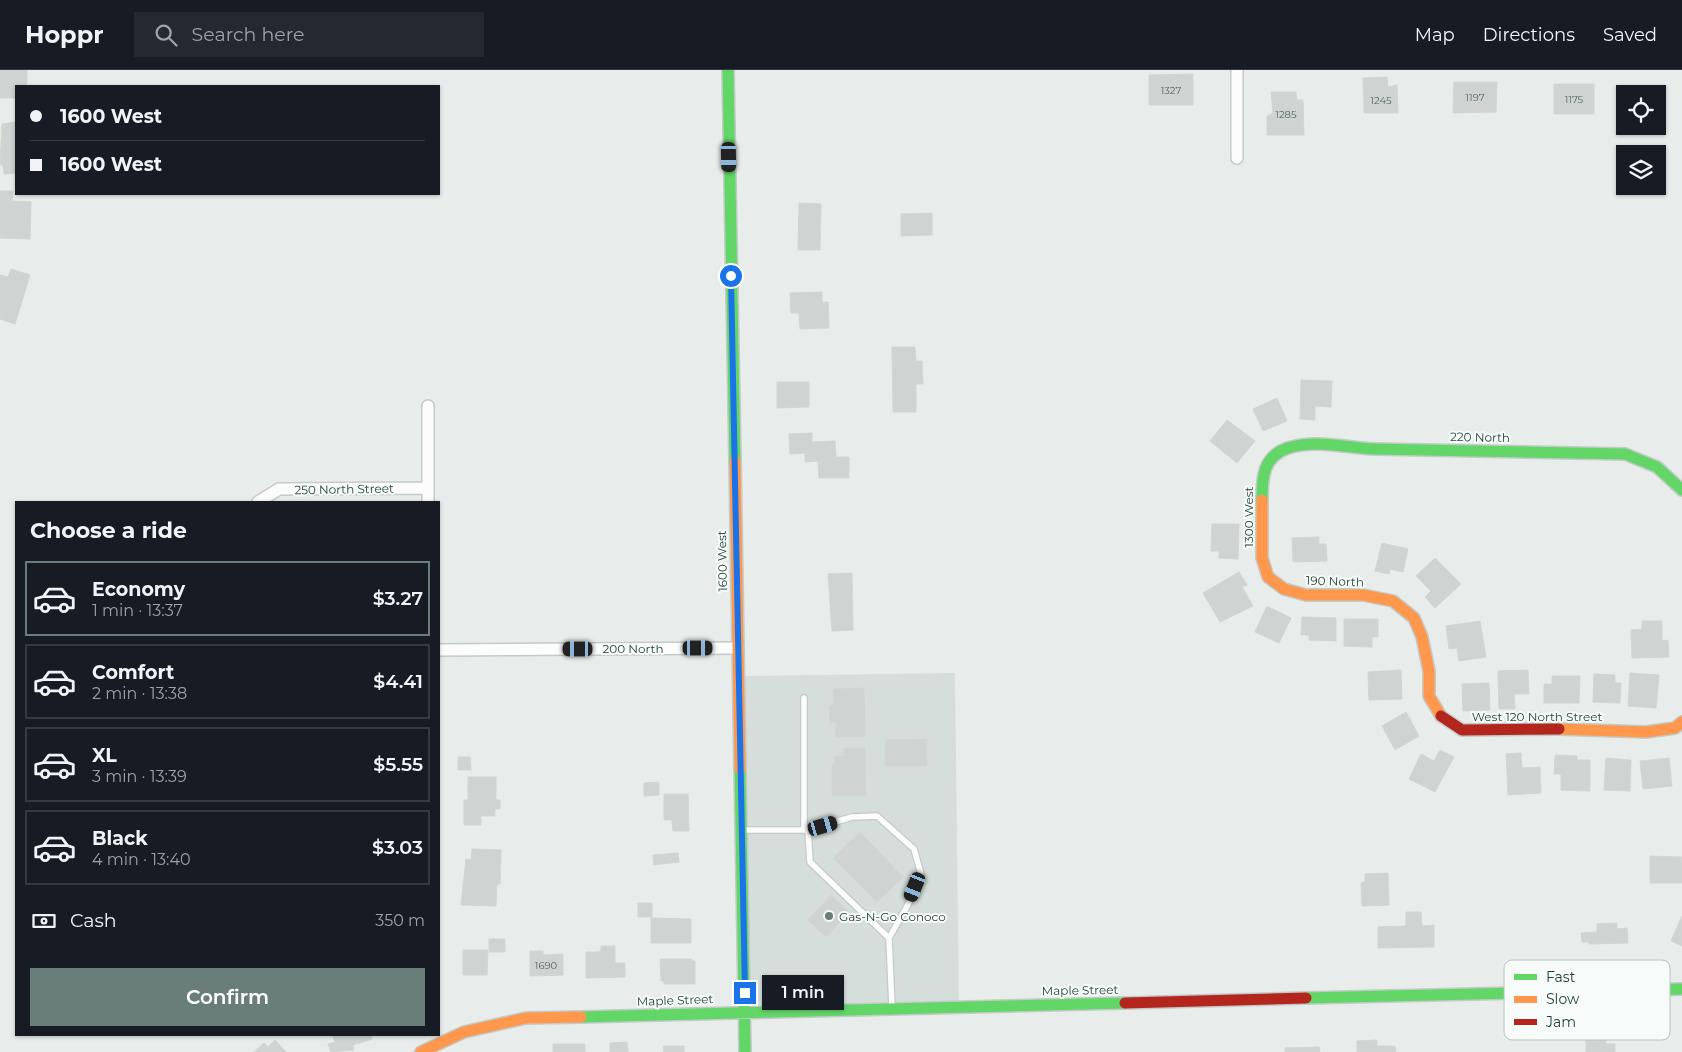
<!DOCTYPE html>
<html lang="en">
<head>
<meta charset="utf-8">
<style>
	body { margin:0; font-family:Montserrat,sans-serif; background:#242831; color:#f1f3f6; height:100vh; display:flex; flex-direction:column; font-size:19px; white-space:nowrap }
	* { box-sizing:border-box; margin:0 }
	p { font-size:16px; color:#9ea1a6 }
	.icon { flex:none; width:28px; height:28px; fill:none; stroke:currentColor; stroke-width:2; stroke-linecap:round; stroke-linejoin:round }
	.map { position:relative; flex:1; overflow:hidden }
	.details { position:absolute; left:15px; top:431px; width:425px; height:535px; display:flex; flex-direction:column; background:#171b24; border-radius:0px; box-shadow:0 1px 4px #0004 }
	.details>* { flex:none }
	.hud { position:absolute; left:15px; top:15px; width:425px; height:110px; border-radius:0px; box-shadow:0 1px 4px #0004; display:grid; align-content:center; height:110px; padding:0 15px; background:#171b24 }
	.buttons { position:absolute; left:1616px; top:15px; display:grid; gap:10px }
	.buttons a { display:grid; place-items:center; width:50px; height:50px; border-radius:0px; background:#171b24; box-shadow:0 1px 4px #0004; font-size:25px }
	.end { position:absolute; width:22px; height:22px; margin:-11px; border:6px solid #1a73e8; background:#fff; box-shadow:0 0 0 2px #fff }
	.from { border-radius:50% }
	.bubble { position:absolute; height:35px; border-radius:0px; background:#171b24; box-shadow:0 1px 4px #0004; font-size:16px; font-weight:600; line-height:35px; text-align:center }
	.car { position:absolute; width:15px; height:30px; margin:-15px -8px; border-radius:6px; box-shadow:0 0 4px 1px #0007; background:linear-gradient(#222 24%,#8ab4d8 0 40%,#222 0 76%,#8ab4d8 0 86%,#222 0) }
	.hud b { display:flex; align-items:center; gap:18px; height:48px; font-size:19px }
	.hud b+b { border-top:1px solid #363941 }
	.hud i { width:12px; height:12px; background:#f1f3f6 }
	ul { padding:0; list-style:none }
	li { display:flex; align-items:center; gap:15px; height:75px; margin:0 10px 8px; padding:0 5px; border:2px solid #363941; border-radius:0px }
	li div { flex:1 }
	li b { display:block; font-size:19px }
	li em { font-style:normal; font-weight:600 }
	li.on { border-color:#697e78 }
	li>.icon { width:45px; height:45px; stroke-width:1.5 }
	h2 { padding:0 15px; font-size:22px; line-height:60px }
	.pay { display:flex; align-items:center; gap:12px; height:55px; padding:0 15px; font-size:19px }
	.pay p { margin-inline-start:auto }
	.cta { display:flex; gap:10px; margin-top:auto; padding:10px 15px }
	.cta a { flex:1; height:58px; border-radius:0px; background:#697e78; color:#fff; font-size:20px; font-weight:600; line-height:58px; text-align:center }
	header { display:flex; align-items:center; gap:30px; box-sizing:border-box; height:70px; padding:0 25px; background:#171b24; border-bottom:1px solid #363941 }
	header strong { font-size:24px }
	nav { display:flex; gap:28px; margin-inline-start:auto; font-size:18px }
	.search { width:350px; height:45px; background:#242831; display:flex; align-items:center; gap:12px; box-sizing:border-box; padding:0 18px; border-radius:0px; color:#9ea1a6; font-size:19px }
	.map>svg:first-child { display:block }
</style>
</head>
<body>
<header>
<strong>Hoppr</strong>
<div class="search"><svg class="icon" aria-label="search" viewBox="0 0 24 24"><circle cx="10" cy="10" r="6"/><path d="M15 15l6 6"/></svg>Search here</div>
<nav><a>Map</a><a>Directions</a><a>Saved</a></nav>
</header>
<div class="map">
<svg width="1682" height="982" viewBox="0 0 1682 982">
	<rect width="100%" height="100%" fill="#e8edeb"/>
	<path fill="#d6dedb" d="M955 603 959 937 745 941 739 606Z"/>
	<path fill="#cfd4d2" stroke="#d1d6d4" d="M0 0H27V14L16 16 15 28H0Z
		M1193 4V35H1149V5Z
		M1387 7 1388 17 1397 15 1398 43H1364L1363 8Z
		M1454 12H1497L1496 42 1453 43Z
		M1554 14H1594V44H1554Z
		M1271 22H1296L1297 30H1303L1304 65H1267V46L1273 43Z
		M16 52V103L4 104 3 95H0L2 54Z
		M0 121H13L12 131 31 132 30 169 0 168Z
		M799 133 821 134 820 180H798Z
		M932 143V165L901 166V144Z
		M11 199 30 205 15 254 0 249V205L8 207Z
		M822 222V232H828L829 258 800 259 799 243H791L790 223Z
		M892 277H915L916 291H922L923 314H916V342H893Z
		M1301 310 1332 311 1331 337 1315 336V350L1300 349Z
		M777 312H809V337L777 338Z
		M1277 328 1287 351 1263 361 1253 339Z
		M1227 350 1255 371 1237 393 1210 371Z
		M812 363V372L835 371 836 387H849V408H819L818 391 805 392V383L790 384 789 364Z
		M1212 454H1239L1238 489 1219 488V481H1211Z
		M1319 467V474H1326L1327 491 1293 492 1292 468Z
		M1382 473 1408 479 1403 502 1390 499 1389 504 1375 501Z
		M1435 488 1461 514 1435 538 1425 527 1431 521 1416 506Z
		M1239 502 1247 515 1242 517 1253 536 1220 552 1203 523Z
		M852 503 853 560 832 561 828 504Z
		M1267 536 1291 548 1279 573 1255 562Z
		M1302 547 1336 548V571L1309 570V565H1301Z
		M1344 549H1378V567H1372V577L1344 576Z
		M1480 551 1486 587 1459 591 1457 578 1449 579 1446 556Z
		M1642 551H1662V571L1668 570 1669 587 1632 588 1631 560 1642 559Z
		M1401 600 1402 629 1369 630 1368 602Z
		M1528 600 1529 624H1514L1515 639H1499L1498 601Z
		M1630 603 1659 605 1656 638 1628 636Z
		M1594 604 1615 605V613H1621L1620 633 1593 632Z
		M1552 606H1580L1579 633H1544V614H1552Z
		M1489 613 1490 640 1463 641 1462 614Z
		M864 618 865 667H836V653H830L829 636H833V619Z
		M1406 642 1419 666 1395 680 1382 656Z
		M927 669V696H885V670Z
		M844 678H865L866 726H832V695H835L834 686H844Z
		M1440 680 1454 687 1435 722 1409 709 1421 684 1434 691Z
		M1521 683 1522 698 1540 697 1541 723 1508 725 1506 684Z
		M1555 685 1577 686V690H1590V721L1561 720V704H1554Z
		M458 687H470L471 700H458Z
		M1606 688 1631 690 1630 721 1604 720Z
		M1669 688 1672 716 1643 719 1640 691Z
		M468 707H496V730H500V739H495V746H481V755H464V730H468Z
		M659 712V725L644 726V713Z
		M664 724H688L689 761H673L672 750H664Z
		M860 762 903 807 877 832 833 788Z
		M472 779 501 780 500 814H497L496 836 461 835 466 789 471 790Z
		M678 783 679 792 654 795 653 785Z
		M1650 786 1682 787V813H1650Z
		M1388 803 1389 835 1362 836 1361 813 1365 812V804Z
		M831 825 849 842 826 867 808 850Z
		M638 833H652V847H638Z
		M1406 842H1421L1422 856 1434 855V877L1378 878V857L1406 856Z
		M1682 846V876L1671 871Z
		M651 848 691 849V873H651Z
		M1617 853V859L1627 858 1628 873 1589 874V872H1582L1581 863 1597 862V854Z
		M489 869H505V882H489Z
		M601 876H615V893H625V907L586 908V882H598L601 881Z
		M463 880H488L487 905H463Z
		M530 881H543V885L563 884V905L530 906Z
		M660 889H692V891H695V914H664V911H661Z
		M332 965H371L372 969 353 975 354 980 331 982 328 974 335 972Z
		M1586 965H1606V974H1615V982H1586Z
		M275 970 286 982H254L264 973 268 977Z
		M1377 970V976H1395L1396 982H1357V971Z
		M627 972 628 982H610V973Z
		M553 974H585V982H553Z
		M663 976H684V982H664Z
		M1319 977 1320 982H1285V978Z"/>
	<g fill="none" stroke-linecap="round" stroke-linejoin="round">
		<g stroke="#c5cac8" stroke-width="8">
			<path id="lane" d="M804 628V760
				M744 760H808L852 747 877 746 914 779 921 804 910 831 889 868 892 937
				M808 760 810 792 889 868"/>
		</g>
		<g stroke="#c5cac8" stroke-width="14">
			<path id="street" d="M1237 0V88
				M428 336V432
				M258 432 279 419 428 418
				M439 580 738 578"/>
		</g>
		<g stroke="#c3cbc8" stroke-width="14">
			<path id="fast" d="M728 0 735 391
				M1262 430C1262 408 1263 386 1288 378 1317 369 1346 378 1375 379 1458 381 1542 382 1625 384L1657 397 1682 420
				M740 699 745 982
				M1306 928 1682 919
				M581 947 1125 933"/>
		</g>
		<g stroke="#c3cbc8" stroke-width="14">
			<path id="slow" d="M735 391 740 699
				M1262 430V488L1268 507 1284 519 1306 525H1363L1393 531 1414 548 1422 567 1429 601V626L1441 646
				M1559 659 1646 662 1675 658 1682 652
				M421 982 464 962 526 948 581 947"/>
		</g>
		<g stroke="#c3cbc8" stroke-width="14">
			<path id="jam" d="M1441 646 1462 660 1559 659
				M1125 933 1306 928"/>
		</g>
		<use href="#lane" stroke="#fcfcfc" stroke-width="5.5"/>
		<use href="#street" stroke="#fcfcfc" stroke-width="11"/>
		<use href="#fast" stroke="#63d668" stroke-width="11"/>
		<use href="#slow" stroke="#ff974d" stroke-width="11"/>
		<use href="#jam" stroke="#b3261e" stroke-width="11"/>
	</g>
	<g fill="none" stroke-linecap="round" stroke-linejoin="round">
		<path stroke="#1a73e8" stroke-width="6" d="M731 206 745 923"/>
	</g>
	<circle fill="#697e78" stroke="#f7fbf9" stroke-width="2" cx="829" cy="846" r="5"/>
	<g text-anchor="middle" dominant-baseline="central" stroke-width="4" stroke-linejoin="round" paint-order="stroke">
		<g font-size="10" fill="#506761">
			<text x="1171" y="20">1327</text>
			<text x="1475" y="27">1197</text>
			<text x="1574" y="29">1175</text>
			<text x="1381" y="30">1245</text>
			<text x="1286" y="44">1285</text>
			<text x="546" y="895">1690</text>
		</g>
		<g font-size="12" fill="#24423a" stroke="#f7fbf9">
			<text transform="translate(1480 367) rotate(1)">220 North</text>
			<text transform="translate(344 419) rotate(-1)">250 North Street</text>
			<text transform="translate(1248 447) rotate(-90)">1300 West</text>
			<text transform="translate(722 491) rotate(-91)">1600 West</text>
			<text transform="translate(1335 511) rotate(2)">190 North</text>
			<text x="633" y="578">200 North</text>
			<text x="1537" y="646">West 120 North Street</text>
			<text transform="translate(1080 920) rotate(-1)">Maple Street</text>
			<text transform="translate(675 930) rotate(-2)">Maple Street</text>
		</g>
		<g font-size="12" fill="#24423a" stroke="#f7fbf9" text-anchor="start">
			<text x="839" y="846">Gas-N-Go Conoco</text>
		</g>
	</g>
	<rect x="1504" y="890" width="166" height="80" rx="8" fill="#f7fbf9" stroke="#b8c4c0" stroke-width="1"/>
	<rect x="1514" y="904" width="23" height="6" fill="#63d668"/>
	<rect x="1514" y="926" width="23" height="7" fill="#ff974d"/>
	<rect x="1514" y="949" width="23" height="6" fill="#b3261e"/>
	<g font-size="14" fill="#24423a">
		<text x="1546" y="912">Fast</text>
		<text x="1546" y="934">Slow</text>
		<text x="1546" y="957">Jam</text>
	</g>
</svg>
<div class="buttons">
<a><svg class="icon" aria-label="locate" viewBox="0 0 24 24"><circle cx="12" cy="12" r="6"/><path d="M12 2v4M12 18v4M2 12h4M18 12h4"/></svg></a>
<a><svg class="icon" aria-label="layers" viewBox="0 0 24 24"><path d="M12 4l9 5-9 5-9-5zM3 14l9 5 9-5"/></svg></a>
</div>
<i class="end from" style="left:731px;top:206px"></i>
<i class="end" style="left:745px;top:923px"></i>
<div class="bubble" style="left:762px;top:905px;width:82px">1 min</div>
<i class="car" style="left:729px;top:87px;rotate:179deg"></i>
<i class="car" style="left:698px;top:578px;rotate:90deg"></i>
<i class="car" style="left:578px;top:579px;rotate:270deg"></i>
<i class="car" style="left:823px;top:756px;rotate:74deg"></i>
<i class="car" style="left:915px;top:817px;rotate:202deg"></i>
<div class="hud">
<b><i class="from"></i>1600 West</b>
<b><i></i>1600 West</b>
</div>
<section class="details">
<h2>Choose a ride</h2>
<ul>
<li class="on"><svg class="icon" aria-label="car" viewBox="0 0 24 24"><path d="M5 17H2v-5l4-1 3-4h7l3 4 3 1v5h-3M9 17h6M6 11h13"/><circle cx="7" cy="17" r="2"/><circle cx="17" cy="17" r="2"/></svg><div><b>Economy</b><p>1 min · 13:37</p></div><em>$3.27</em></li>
<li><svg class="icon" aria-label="car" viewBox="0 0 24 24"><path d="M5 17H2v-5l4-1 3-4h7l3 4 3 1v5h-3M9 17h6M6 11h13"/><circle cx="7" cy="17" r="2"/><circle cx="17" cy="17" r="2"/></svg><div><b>Comfort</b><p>2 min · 13:38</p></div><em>$4.41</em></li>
<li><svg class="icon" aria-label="car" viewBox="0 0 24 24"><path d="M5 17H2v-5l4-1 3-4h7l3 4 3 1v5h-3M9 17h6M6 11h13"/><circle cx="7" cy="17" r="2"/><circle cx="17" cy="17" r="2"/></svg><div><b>XL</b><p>3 min · 13:39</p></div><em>$5.55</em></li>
<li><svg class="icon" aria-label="car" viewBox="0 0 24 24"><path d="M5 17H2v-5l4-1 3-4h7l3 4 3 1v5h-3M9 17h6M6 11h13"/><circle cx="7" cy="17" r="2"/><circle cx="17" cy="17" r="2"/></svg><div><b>Black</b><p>4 min · 13:40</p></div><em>$3.03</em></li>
</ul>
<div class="pay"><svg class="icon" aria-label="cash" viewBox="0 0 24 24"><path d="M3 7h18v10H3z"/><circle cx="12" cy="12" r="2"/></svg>Cash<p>350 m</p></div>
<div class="cta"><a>Confirm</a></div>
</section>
</div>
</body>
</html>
